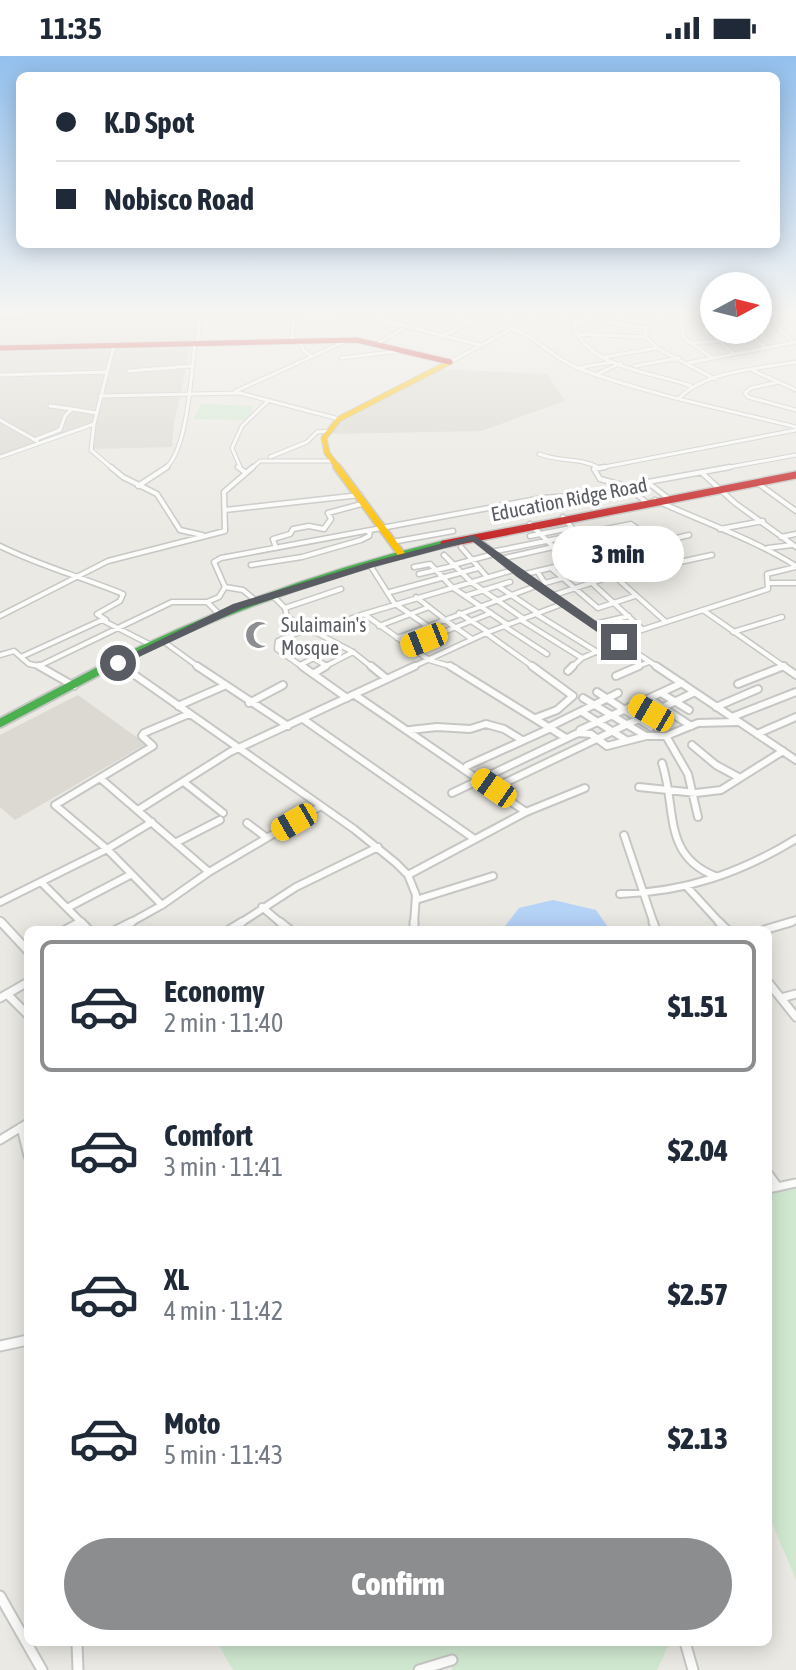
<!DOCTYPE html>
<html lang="en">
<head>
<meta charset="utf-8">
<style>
	body { margin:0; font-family:"Asap Condensed",sans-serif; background:#f2f2f3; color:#1f2937; height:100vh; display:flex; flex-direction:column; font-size:30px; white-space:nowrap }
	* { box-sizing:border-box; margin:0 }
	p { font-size:26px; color:#747a83 }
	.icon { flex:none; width:44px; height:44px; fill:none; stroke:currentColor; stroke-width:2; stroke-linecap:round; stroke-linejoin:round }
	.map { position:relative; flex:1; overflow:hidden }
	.drawer { position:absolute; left:24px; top:870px; width:748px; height:720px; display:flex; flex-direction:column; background:#fff; border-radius:12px; box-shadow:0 4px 20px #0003 }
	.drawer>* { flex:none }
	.top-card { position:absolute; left:16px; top:16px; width:764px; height:176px; border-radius:12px; box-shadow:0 4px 20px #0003; display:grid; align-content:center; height:176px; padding:0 40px; background:#fff }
	.needle { width:52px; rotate:83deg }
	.tools { position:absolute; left:700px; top:216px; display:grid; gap:16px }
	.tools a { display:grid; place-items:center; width:72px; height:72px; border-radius:50%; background:#fff; box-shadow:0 4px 20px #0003; font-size:40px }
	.end { position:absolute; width:36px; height:36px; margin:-18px; border:10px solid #595c62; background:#fff; box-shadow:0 0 0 4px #fff }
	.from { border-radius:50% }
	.bubble { position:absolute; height:56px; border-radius:28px; background:#fff; box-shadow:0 4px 20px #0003; font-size:26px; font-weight:800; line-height:56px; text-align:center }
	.car { position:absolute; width:24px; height:48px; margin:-24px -12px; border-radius:10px; box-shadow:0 0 6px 2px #0007; background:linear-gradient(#f5c518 24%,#345 0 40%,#f5c518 0 76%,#345 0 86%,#f5c518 0) }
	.top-card b { display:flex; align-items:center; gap:28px; height:76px; font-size:30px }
	.top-card b+b { border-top:2px solid #e0e1e3 }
	.top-card i { width:20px; height:20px; background:#1f2937 }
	ul { padding:14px 0 0; list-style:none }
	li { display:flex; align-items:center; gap:24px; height:132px; margin:0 16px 12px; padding:0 24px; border:4px solid transparent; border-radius:12px }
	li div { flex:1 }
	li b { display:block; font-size:30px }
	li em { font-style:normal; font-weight:800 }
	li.current { border-color:#8c8d8f }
	li>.icon { width:72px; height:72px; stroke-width:1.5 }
	.cta { display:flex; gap:16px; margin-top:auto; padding:16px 40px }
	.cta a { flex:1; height:92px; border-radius:48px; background:#8c8d8f; color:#fff; font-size:32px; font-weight:800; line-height:92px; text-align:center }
	.status { display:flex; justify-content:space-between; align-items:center; height:56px; padding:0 40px; background:#fff; direction:ltr }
	.status svg { height:22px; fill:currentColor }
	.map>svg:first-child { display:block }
</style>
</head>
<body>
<div class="status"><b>11:35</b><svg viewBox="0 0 49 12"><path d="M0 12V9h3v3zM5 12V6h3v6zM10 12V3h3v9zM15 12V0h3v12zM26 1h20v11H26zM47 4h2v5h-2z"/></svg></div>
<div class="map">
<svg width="796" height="1614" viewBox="0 0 796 1614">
	<rect width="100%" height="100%" fill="#eae9e3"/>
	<path fill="#dbd9d1" d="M36 257H196L197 284 192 286 174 367 172 391 92 393 94 367 0 399V259Z
		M439 313 547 318 565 345 481 375 331 378 342 364Z
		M78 639 146 688 15 764 0 751V679Z"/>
	<path fill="#d0e8d0" d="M201 348 253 350 248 364 194 363Z
		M796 1132V1524L768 1457V1138Z
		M217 1586H670L657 1614H452L451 1607 430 1614H233Z"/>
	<path fill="#b5d2f7" d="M553 844 596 854 610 874H502L519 852Z"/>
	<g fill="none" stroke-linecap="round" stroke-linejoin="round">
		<g stroke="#c6c7c5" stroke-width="5">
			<path id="street-far4" d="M354 257 480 289
				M441 257 473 265
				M528 257 578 265
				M590 257 574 269C588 313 654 316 691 330
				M652 257 709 265
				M663 257 646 272V281L657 292 715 323
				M711 257 709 275 734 298
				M0 259 32 257
				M758 260 796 263
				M680 262 684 282 711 301
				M774 262 779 273 793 286
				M582 263 646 272
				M613 267 626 257
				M511 273C538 281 554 304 580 313 650 339 724 353 796 371
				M745 274 766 292
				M574 278 646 281
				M442 280 491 257
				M300 284 303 294 311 300
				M292 285 293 264 320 262 332 257
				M198 286 199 257
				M690 287 722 285
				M377 288 407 270
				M605 301 657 292
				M341 302 400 295
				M450 306 541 257
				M688 307 796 286
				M635 310 679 302
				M577 312 613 306
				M129 315 192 310
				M754 315 796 334
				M0 319 107 316
				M595 319 621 307
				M779 326 751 332 745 337 748 341 796 354
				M236 335 346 285
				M100 340 240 337 339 363
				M680 341C708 314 759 313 796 306
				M50 350 72 353
				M0 364 37 385
				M94 368 91 394 113 413
				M34 384 60 374 65 360 72 353 97 357
				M539 398C563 407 575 400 600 412
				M0 401 94 368 114 289
				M270 401 307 386 317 376 329 375
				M164 413C188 397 191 316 195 287
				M241 413 232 392 242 370 268 345
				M251 413 260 405H333
				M594 413 796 374
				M719 413 796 399"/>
		</g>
		<g stroke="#c6c7c5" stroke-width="7">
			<path id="street-far3" d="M111 411 123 421 157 438 180 474 202 479
				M238 411 246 417
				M605 411 594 413 600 423 626 430 646 446
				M702 417 735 447 796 491
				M647 426 668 442
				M756 426 796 455
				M138 430 167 411
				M626 430 730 411
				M655 444C701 465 755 484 796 510
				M225 454 360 439
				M563 461 596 500
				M530 468 570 507
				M720 473 763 465
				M596 476 621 495
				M530 480 571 472
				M474 481 551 540 659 612
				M781 481 796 478
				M392 486 453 475
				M0 490C40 510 82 521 123 538L120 545 97 558 106 564
				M461 491 487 521
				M276 492 273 483 290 478 293 473 309 470 324 473 331 463 328 457 365 447
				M768 492 792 489
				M491 496 631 468 657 487
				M444 499 471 526 524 563
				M593 501 666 566
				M500 503 580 485
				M251 509 302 501 361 484 369 480 370 475
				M370 509 394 547 426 569
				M453 509 494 498
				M414 511 430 508 452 531 508 569
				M551 512 598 552 635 540
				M537 515 545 527 563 522
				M419 518 453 510
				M521 519 689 479
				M592 527 642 573
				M768 527H796
				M498 530 538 557
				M225 531 243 534 255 544
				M390 536 478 512
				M272 539 285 552 287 561 353 596 373 612
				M465 540 510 526
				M551 540 606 522 712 499
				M416 541 443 562
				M285 552 341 533
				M703 554 768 533 767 518 796 511
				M459 557 488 576
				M219 558 207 546 219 541 225 531 214 506 221 502 542 442 570 440
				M536 558 610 604
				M0 560 108 505 225 475 224 436 253 411
				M442 562 472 583
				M521 564 582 602
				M595 568 629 560
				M379 570 429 551
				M504 570 547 598
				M313 576 364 558
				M733 576 782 561
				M486 577 535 612
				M397 582 536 530
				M614 583 703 554 786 612
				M163 585 200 612
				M409 590 491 557
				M0 599 14 595 29 608 39 610 172 546H207
				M21 601 102 564 153 590
				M118 607 125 612
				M300 609 314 602 326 610 322 612
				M39 610 43 612
				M326 610 353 596
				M304 612 277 593 278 585 307 573
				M410 612 486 577 562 548
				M456 612 429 604 364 558 513 514
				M571 612 582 602 619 586
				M634 612 649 606
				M778 612 784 610"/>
		</g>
		<g stroke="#c6c7c5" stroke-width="10">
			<path id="street-far2" d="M39 610 74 630
				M122 610 354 773 396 807 408 819 416 839 414 868
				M197 610 288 670
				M302 610 347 642
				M371 610 387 623
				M450 610 566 682
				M532 610 573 640 557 654 536 662
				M656 610 796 704
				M783 610 796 619
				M568 615 573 610
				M313 618 326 610
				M616 620 639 610
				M738 628 784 610
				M597 636 651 671
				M661 637 689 654
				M355 639 526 756
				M583 642 646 680
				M650 643 691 670
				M249 647 283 629
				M178 650 224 630
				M716 651 758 633
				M582 656 626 684
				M732 661 796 636
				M303 663 473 782
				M549 671 618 637
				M410 674 437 671 470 673 486 668 504 673 522 684
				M580 674 682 627
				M757 678 796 661
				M666 680 688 718 698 761
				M692 689 716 709 740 722
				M662 707C677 753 662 799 715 820
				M467 710 551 672
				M100 722 209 816 162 849 128 868
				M185 727 223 757
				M639 731 696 737 721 734 783 695
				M494 732 695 636
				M452 737 578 677 591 678 607 690 646 680H666L698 667 738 666
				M138 754 230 696 415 610
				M247 767 267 782
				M624 779 654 868
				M175 787 220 764
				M209 816 321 750
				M408 819 526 756 585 732
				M41 826 83 868
				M688 832 721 868
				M620 838C685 836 741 817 796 783
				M416 844 493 820
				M0 846 107 793 152 766
				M162 849 107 793 55 749 153 690 142 680 144 677 189 658
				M262 851 282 868
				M67 852 130 819
				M0 865 2 868
				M77 868 80 866
				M239 868 296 831 378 791
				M785 868 796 864"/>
		</g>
		<g stroke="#c6c7c5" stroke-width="11">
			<path id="street-far1" d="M1 866 28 895
				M81 866 89 874
				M280 866 290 874
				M653 866 656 874
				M719 866 727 874
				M65 874 80 866
				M116 874 132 866
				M229 874 242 866
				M414 874V866
				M764 874 791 866
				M768 926 796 961
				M7 938 28 959
				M0 942 28 926
				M781 942 796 938
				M21 1071 28 1100
				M0 1084 28 1067
				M768 1117 778 1131
				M768 1133 796 1127"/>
		</g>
		<g stroke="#c6c7c5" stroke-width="13">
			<path id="street" d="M0 1290 28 1284
				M0 1540 42 1614
				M77 1586 78 1614
				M685 1586 693 1614
				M419 1614 452 1604"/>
		</g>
		<g stroke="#c6c6c6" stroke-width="10">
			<path id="fast-far1" d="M104 612C213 556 325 517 444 488"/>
		</g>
		<g stroke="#c6c6c6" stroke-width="12">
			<path id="fast" d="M0 667 108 610"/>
		</g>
		<g stroke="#c6c6c6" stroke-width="7">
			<path id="slow-far1" d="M339 413 327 397 324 382 339 363 450 306"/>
		</g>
		<g stroke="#c6c6c6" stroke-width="10">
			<path id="slow" d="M337 411 402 499"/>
		</g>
		<g stroke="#c6c6c6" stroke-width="7">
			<path id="jam-far1" d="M0 292 357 284 450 306"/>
		</g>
		<g stroke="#c6c6c6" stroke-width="10">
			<path id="jam" d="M444 488 796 419"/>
		</g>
		<use href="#street-far4" stroke="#fcfcfb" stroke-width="3"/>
		<use href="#street-far3" stroke="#fcfcfb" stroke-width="4"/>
		<use href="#street-far2" stroke="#fcfcfb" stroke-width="6"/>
		<use href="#street-far1" stroke="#fcfcfb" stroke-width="7"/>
		<use href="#street" stroke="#fcfcfb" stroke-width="9"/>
		<use href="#fast-far1" stroke="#4caf50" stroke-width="7"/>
		<use href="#fast" stroke="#4caf50" stroke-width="8"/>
		<use href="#slow-far1" stroke="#ffc107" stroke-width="5"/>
		<use href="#slow" stroke="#ffc107" stroke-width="7"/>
		<use href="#jam-far1" stroke="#c62828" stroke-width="5"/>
		<use href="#jam" stroke="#c62828" stroke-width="7"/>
	</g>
	<linearGradient id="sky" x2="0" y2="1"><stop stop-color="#93c0ee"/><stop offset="0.53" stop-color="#f6f5f2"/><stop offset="1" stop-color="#f6f5f2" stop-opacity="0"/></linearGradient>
	<rect width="796" height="483" fill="url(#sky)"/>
	<path fill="#595c62" d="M474 479 623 584V589H616L517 521 472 485 374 511 241 553 122 609 113 607 233 548 367 507Z"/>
	<defs>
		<g id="mosque-bare" transform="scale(2.16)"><path d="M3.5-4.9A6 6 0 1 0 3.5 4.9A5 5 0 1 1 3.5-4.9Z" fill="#8c8d8f" stroke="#fff" stroke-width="2.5" paint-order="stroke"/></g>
	</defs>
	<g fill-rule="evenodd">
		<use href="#mosque-bare" x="259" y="579"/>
	</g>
	<g text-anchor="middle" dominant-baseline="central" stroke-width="7" stroke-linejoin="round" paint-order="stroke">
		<g font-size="20" fill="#595c62" stroke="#fff">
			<text transform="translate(569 443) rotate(-11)">Education Ridge Road</text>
		</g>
		<g font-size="20" fill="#595c62" stroke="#fff" text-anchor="start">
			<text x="281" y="568">Sulaimain's<tspan x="281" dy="23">Mosque</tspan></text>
		</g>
	</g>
</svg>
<div class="tools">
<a><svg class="needle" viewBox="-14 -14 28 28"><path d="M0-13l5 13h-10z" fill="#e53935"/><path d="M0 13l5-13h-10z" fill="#747a83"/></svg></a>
</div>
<i class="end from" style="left:118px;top:607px"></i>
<i class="end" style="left:619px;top:586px"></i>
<div class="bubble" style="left:552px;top:470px;width:132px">3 min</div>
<i class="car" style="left:424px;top:584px;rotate:248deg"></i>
<i class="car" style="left:651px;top:657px;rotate:300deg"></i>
<i class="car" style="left:494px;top:732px;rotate:305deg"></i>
<i class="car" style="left:294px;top:766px;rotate:240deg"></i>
<div class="top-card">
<b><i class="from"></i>K.D Spot</b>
<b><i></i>Nobisco Road</b>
</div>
<section class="drawer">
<ul>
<li class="current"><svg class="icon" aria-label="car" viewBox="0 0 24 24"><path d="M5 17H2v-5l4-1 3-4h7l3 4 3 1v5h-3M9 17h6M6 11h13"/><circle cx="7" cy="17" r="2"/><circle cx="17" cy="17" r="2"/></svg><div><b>Economy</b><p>2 min · 11:40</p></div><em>$1.51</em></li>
<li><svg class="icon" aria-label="car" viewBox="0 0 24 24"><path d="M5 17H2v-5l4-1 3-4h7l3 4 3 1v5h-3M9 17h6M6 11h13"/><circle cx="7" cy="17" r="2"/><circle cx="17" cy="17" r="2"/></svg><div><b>Comfort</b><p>3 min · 11:41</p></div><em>$2.04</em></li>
<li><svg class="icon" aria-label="car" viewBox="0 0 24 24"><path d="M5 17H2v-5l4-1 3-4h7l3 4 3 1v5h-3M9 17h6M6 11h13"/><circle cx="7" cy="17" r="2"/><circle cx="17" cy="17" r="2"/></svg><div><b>XL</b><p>4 min · 11:42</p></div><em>$2.57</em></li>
<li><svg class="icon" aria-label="car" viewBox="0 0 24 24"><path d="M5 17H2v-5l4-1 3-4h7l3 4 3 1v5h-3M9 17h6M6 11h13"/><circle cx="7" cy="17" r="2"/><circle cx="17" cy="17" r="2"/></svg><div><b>Moto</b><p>5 min · 11:43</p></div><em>$2.13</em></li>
</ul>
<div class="cta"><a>Confirm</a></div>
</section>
</div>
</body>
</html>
